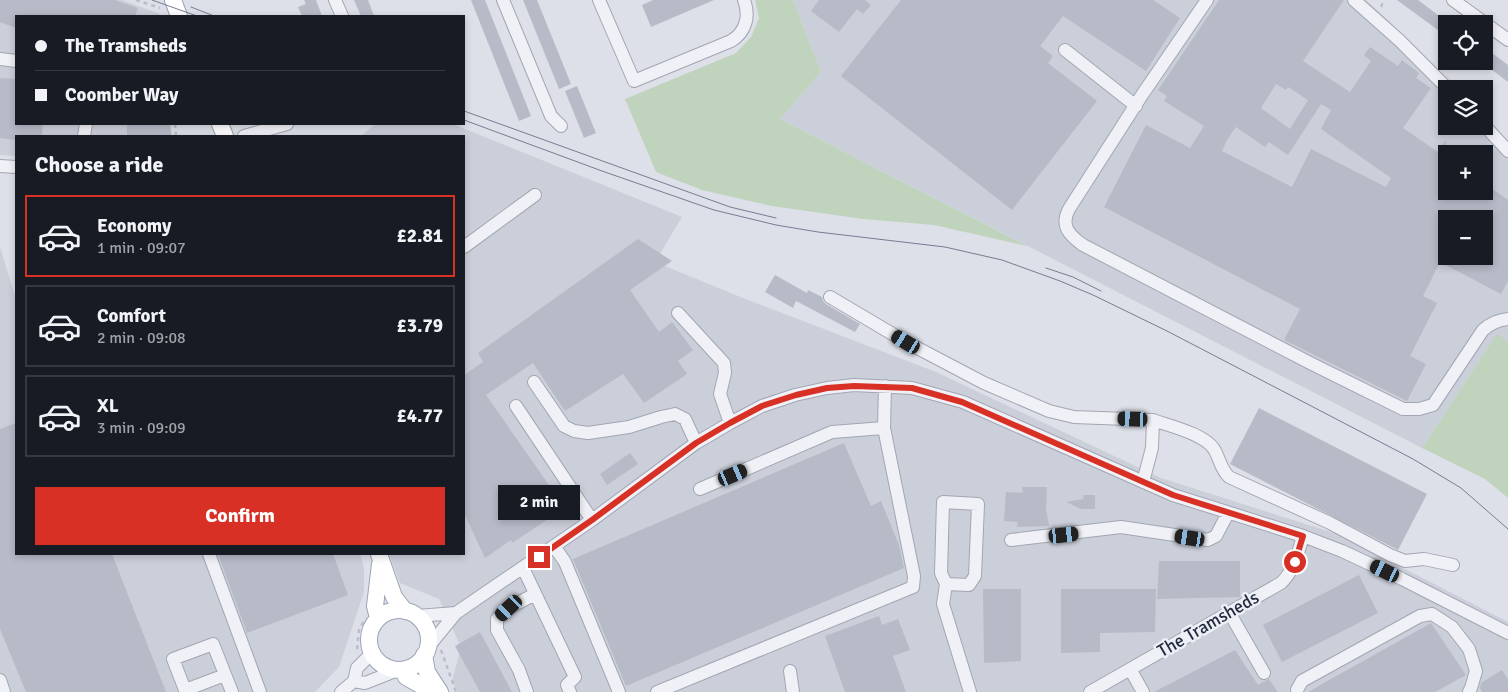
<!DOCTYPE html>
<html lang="en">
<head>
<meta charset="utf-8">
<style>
	body { margin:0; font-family:Signika,sans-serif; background:#20242c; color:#f1f3f6; height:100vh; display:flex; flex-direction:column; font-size:19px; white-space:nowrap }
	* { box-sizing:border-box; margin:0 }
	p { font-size:16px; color:#9ea1a6 }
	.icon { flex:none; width:28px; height:28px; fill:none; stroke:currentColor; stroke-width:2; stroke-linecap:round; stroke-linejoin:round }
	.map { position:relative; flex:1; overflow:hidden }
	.side { position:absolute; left:15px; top:135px; width:450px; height:420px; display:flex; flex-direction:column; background:#171b24; border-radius:0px; box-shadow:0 2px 8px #0003 }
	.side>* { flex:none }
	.hud { position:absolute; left:15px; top:15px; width:450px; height:110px; border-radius:0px; box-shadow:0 2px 8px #0003; display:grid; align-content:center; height:110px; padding:0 20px; background:#171b24 }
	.controls { position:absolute; left:1438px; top:15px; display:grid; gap:10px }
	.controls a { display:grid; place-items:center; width:55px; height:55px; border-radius:0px; background:#171b24; box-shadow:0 2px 8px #0003; font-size:25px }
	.end { position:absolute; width:22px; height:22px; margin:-11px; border:6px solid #d93025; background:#fff; box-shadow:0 0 0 2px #fff }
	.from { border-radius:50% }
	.bubble { position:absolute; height:35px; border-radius:0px; background:#171b24; box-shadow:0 2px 8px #0003; font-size:16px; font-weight:800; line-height:35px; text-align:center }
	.car { position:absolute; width:15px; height:30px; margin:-15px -8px; border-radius:6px; box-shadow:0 0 4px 1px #0007; background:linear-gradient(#222 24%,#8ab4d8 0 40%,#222 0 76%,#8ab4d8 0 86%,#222 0) }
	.hud b { display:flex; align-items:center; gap:18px; height:48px; font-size:19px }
	.hud b+b { border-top:1px solid #363941 }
	.hud i { width:12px; height:12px; background:#f1f3f6 }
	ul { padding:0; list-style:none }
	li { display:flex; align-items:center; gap:15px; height:82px; margin:0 10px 8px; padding:0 10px; border:2px solid #363941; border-radius:0px }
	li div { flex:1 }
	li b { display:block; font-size:19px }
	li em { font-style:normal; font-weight:800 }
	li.on { border-color:#d93025 }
	li>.icon { width:45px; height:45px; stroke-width:1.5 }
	h2 { padding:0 20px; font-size:22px; line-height:60px }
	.primary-button { display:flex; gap:10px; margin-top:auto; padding:10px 20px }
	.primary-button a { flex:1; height:58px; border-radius:0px; background:#d93025; color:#fff; font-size:20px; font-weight:800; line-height:58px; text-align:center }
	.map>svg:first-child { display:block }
</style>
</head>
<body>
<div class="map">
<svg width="1508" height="692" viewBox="0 0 1508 692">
	<rect width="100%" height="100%" fill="#dde0e8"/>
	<path fill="#cbcfda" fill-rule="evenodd" d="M0 0H122L160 14 159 16H16V124H171L172 136H16V156L0 155Z
		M793 0H1366L1387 19 1456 89H1446V126H1484V117L1508 142V341L1497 335 1422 448 780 119 821 72ZM1446 154H1484V191H1446ZM1446 219H1484V256H1446Z
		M375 124H453L682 217 655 262 743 298 936 372 1161 478 1337 534 1508 622V692H458L452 681 461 647 439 599 400 583 389 554H464V136H361Z
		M0 247 16 299V554H360L364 568V592L339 667 315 692H0Z"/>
	<path fill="#c0d3bd" d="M755 0H793L821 72 780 119 1027 246 934 225 863 219 772 206 702 190 656 172 625 99 736 53 751 37 759 18Z
		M1497 334 1508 341V498L1485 479 1422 448Z"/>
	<path fill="#b7bbc8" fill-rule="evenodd" d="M0 0H115L138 8 135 16H16V28L0 22Z
		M304 0H316L322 16H302L298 7 306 4Z
		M354 0H368L374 16H361Z
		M471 0H485L531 116 519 121Z
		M523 0H537L571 84 559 89Z
		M653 0H714L651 27 642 5Z
		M819 0H865L871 5 863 14 857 9 839 32 811 11Z
		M901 0H1153L1180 18 1146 71 1063 16 1040 46 1053 56 1048 63 1097 101 1012 210 841 76Z
		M1219 0H1344L1303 61 1350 92 1371 61 1364 55 1370 47 1398 66 1402 60 1419 73 1416 78 1431 88 1403 128 1438 152 1446 140V191H1484V183L1508 200V281L1501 294 1440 262 1423 296 1437 303 1410 356 1426 364 1407 401 1284 340 1300 309 1104 207 1146 125 1190 148 1204 126 1164 101 1167 96 1158 90ZM1276 84 1286 90 1288 87 1308 100 1290 129 1261 108ZM1321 104 1331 110 1321 129 1391 178 1386 187 1311 149 1292 187 1222 151 1227 140 1236 127 1265 147 1269 142 1288 155ZM1446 219H1484V256H1446Z
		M1397 0H1418L1446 21V36Z
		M1484 47 1508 65V82L1484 64Z
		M0 78 16 79V124H43L42 136H16V140L0 138Z
		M577 86 596 133 584 138 565 91Z
		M127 124H170L171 136H127Z
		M638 239 672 261 630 290 659 332 672 322 693 350 678 361 687 374 644 403 623 374 565 411 533 363 486 395 565 508 512 543 511 540 485 558 464 513V375L483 362 478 353Z
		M775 275 807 293 808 290 822 297 823 301 826 304 860 324 855 332 796 301 793 308 765 292Z
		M1259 408 1427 494 1398 550 1230 464Z
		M16 423V554H112L166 692H26L0 629V429Z
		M844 443 871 506 881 501 899 545 904 568 626 686 573 559Z
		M630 453 638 464 607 485 600 474Z
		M1022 487H1047L1046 508 1049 526 1017 527 1018 522 1004 521 1006 492 1023 493Z
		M1084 495H1095V509H1081L1066 502 1083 499Z
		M218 554H333L348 595 247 633Z
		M1159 561H1240V597L1157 599Z
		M1359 575 1378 613 1282 662 1263 625Z
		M983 589H1021V661L984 663Z
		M1061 589H1156L1155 632 1100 633V652L1061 653Z
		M879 616 882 625 898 619 910 650 893 656 906 692H845L825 636Z
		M1431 623 1466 675 1435 692H1308Z
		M480 632 512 692H480L455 646Z
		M1235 650 1258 685 1269 679 1278 692H1154Z
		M1502 670 1508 679V692H1482L1480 688 1481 683Z"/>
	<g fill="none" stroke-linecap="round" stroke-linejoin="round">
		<g stroke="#a2a6b2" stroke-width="14">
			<path id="minor" d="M335 0 342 16
				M503 0 551 116 561 126
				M599 0 634 81 731 41C746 32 750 16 744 0
				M1207 0 1142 95 1069 209C1060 226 1069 235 1083 245L1312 364 1403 409H1419L1433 405 1483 330C1491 323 1498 320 1508 319
				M1354 0 1399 40 1448 89
				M1453 0 1508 40
				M1065 50 1136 106
				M0 59 16 61
				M1484 125 1508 151
				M84 136 86 124
				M244 136 287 124
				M0 166 16 167
				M464 247 535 195
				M830 297 906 342 984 383 1049 411 1074 417 1153 420 1152 448 1143 482
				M678 313 724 363 725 373 720 394 730 423
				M534 382 564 426 574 431 588 433 629 427 661 417 675 414 685 419 696 443
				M516 406 592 520
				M1153 420C1170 426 1204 434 1214 449 1220 459 1220 468 1229 477L1330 523 1390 555 1405 561 1424 559 1453 565
				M700 489 832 432 884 428
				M1011 540 1121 527 1208 540 1216 536 1228 513
				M554 546 565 562 619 692
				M209 554 260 692
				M523 568 575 677 567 685 570 692
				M946 584 969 585 975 576 978 504 943 502 941 573 946 584 943 604 970 692
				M1229 612 1264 673
				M417 616 456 613
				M429 646 456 613 592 520 696 443 730 423 762 406 795 395 827 388 854 385 912 388 963 402 1173 495 1303 536 1342 551 1402 579 1508 633
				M1130 669 1143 692
				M790 671 793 692
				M225 675 185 690 173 659 213 644 232 692
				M0 680 4 692
				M354 681 365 683 398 670
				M341 692 354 681 357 668 372 653
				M527 692 519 670 497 630V619L509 608 535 594
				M657 692 913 587 914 576 884 428 885 386
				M1090 692 1281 583C1294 571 1298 553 1303 536
				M1297 692V690L1302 681 1420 616 1432 614 1452 627 1469 649 1476 671 1471 688 1469 692"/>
		</g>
		<g stroke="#9ba3b5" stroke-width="18">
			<path id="major" d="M173 0 179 16
				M220 124 225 136
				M379 554 394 597 405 611
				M369 640a30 30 0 1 1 60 0a30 30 0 1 1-60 0Z
				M378 618 375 606 380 564
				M424 655 427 672 440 692
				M403 670 406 677 433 692"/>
		</g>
		<path stroke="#bbbec7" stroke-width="2.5" stroke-dasharray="4 4" stroke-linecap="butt" d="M136 0 160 8
			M1381 7 1384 0
			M175 124 176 136
			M357 649 359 630 364 621
			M441 650 456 692"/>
		<use href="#minor" stroke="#f0f1f6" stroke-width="12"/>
		<use href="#major" stroke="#fff" stroke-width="16"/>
		<path stroke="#757d93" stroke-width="1" d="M152 0 197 16
			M191 7 214 16
			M464 111 730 207 776 218
			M464 120 602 171 714 210 776 225 818 232 945 247 1002 260 1060 281 1093 295 1167 331 1413 459 1461 488 1508 529
			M1046 268 1073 277 1101 291"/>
	</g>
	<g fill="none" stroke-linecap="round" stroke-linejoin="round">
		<path stroke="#d93025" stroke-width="6" d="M539 557 592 520 696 443 730 423 762 406 796 395 827 388 854 386 912 388 962 402 1173 495 1303 536 1295 562"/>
	</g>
	<g text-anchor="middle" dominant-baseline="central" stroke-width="5" stroke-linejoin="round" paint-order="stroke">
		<g font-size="18" fill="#252c40" stroke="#eceff6">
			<text transform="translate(1208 624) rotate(-30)">The Tramsheds</text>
		</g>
	</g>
</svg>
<div class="controls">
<a><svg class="icon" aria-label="locate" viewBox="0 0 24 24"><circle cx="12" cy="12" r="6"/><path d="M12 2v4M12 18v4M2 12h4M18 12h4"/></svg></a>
<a><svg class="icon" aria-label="layers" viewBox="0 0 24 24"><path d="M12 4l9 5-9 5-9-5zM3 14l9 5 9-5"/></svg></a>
<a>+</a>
<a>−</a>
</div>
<i class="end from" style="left:1295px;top:562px"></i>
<i class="end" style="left:539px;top:557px"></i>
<div class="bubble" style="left:498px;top:485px;width:82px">2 min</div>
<i class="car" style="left:906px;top:342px;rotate:301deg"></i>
<i class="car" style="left:1133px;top:419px;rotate:272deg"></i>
<i class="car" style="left:733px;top:475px;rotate:67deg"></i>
<i class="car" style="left:1064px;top:535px;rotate:84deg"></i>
<i class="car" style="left:1190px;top:538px;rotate:279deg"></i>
<i class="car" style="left:1385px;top:571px;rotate:296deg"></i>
<i class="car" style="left:509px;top:608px;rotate:227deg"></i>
<div class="hud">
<b><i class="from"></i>The Tramsheds</b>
<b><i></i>Coomber Way</b>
</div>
<section class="side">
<h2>Choose a ride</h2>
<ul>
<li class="on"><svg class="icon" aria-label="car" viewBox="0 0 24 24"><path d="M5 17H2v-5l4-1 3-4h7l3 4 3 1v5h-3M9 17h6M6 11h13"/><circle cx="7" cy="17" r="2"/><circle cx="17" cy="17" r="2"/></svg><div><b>Economy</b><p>1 min · 09:07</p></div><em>£2.81</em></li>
<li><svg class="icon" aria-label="car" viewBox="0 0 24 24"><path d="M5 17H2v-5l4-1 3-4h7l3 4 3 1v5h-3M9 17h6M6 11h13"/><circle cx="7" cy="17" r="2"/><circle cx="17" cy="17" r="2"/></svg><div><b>Comfort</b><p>2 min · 09:08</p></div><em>£3.79</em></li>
<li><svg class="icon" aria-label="car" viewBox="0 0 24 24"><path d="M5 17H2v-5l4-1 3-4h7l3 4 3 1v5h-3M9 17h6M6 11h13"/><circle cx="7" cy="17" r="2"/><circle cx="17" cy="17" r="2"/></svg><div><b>XL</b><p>3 min · 09:09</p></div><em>£4.77</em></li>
</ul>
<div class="primary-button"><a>Confirm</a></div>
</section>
</div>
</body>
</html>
